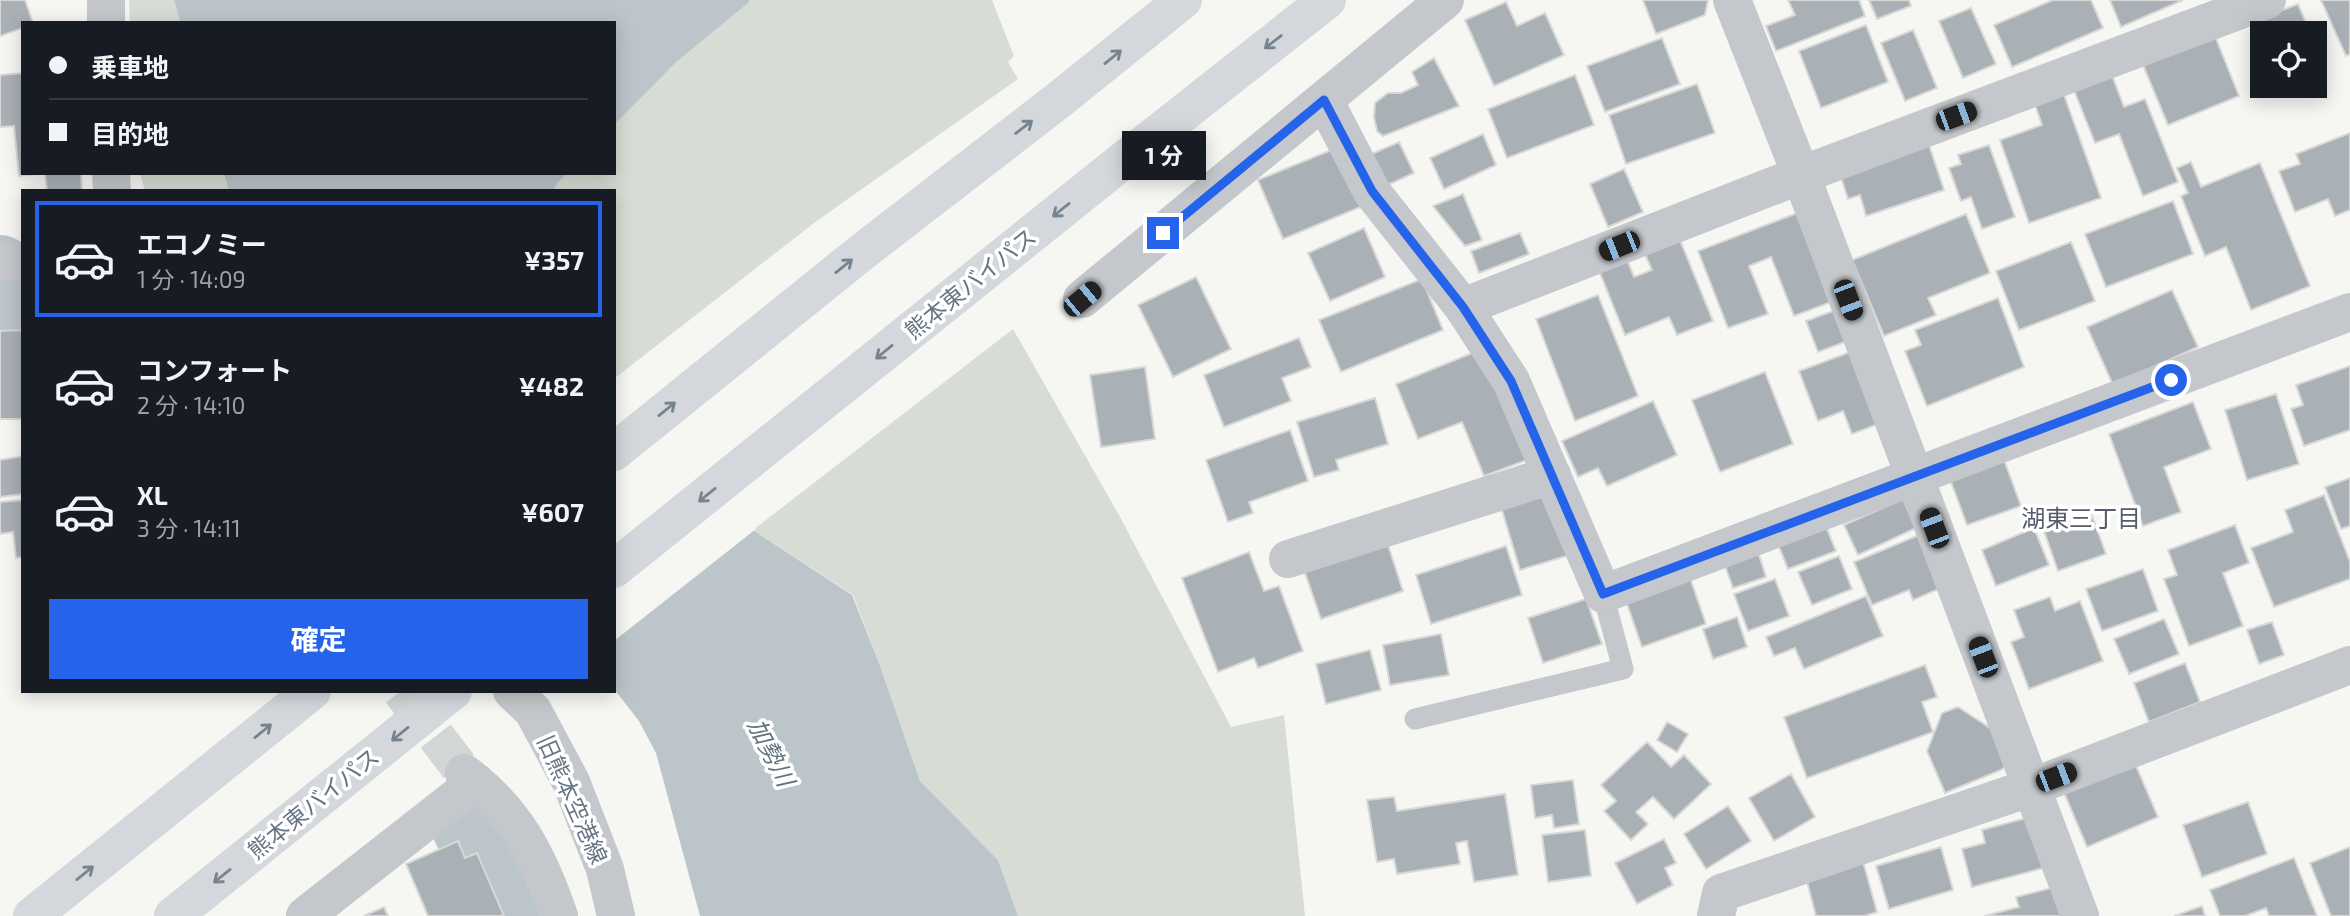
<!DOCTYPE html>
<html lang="ja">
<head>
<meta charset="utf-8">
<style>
	body { margin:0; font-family:"Exo 2","Noto Sans JP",sans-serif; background:#242831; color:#f1f3f6; height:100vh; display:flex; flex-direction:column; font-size:26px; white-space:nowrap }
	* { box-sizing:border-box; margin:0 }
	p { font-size:23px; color:#9ea1a6 }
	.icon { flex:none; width:38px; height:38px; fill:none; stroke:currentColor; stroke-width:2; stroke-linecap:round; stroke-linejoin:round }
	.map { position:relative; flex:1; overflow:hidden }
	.panel { position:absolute; left:21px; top:189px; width:595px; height:504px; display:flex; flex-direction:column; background:#171b24; border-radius:0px; box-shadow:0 4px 18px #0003 }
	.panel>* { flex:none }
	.top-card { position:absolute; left:21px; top:21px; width:595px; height:154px; border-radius:0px; box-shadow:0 4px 18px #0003; display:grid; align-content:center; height:154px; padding:0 28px; background:#171b24 }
	.tools { position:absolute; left:2250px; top:21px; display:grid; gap:14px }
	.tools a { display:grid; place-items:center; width:77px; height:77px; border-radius:0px; background:#171b24; box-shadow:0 4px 18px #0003; font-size:35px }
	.end { position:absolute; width:32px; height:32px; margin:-16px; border:9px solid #2563eb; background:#fff; box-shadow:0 0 0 4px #fff }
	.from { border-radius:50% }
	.bubble { position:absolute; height:49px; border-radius:0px; background:#171b24; box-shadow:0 4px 18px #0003; font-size:23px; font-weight:700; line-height:49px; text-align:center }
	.car { position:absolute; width:21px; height:42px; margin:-21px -10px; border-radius:9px; box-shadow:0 0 5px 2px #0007; background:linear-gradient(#222 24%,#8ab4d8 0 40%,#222 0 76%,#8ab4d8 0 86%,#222 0) }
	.top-card b { display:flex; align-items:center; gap:24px; height:66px; font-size:26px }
	.top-card b+b { border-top:2px solid #363941 }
	.top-card i { width:18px; height:18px; background:#f1f3f6 }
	ul { padding:12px 0 0; list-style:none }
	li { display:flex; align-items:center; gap:21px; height:116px; margin:0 14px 10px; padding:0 14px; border:4px solid transparent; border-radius:0px }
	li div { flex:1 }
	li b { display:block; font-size:26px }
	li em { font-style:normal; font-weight:700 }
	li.current { border-color:#2563eb }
	li>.icon { width:63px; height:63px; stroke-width:1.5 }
	.button { display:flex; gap:14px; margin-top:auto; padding:14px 28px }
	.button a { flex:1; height:80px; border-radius:0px; background:#2563eb; color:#fff; font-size:28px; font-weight:700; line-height:80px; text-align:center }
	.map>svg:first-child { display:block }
</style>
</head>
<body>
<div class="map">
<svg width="2350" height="916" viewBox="0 0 2350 916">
	<rect width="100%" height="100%" fill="#f6f6f3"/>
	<path fill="#d7ddd4" d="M129 0H992L1014 56 1008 62 1018 79 818 220 615 378 614 191H145L140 173H614V23H130Z
		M1013 329 1119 515 1231 727 1284 715 1305 916H1018L998 860 920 781 879 663 853 595 753 530Z"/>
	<path fill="#bcc5ca" d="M174 0H749L748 3 676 62 614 125V23H181Z
		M224 173H567L555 186 554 191H229Z
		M614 381 753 530 852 595 879 663 920 781 998 860 1018 916H700L656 753 639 721 614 689Z"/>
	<path fill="#f6f6f3" d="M617 379 756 529 614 641V380Z"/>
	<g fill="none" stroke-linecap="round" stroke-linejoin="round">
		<path stroke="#bcc5ca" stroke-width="70" d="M0 270 23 312
			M464 821 508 916"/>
	</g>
	<path fill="#a9b0b6" stroke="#d8d8d6" stroke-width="2" d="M0 0H25L33 23H23V28L0 36Z
		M1643 0H1708L1705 15 1656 34Z
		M1788 0H1859L1865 16 1776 51 1766 26 1795 15Z
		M1869 0H1909L1911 6 1877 19Z
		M2053 0H2091L2103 28 2012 67 1994 25Z
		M2110 0H2183L2121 27Z
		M2321 0H2350V54L2346 56Z
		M1506 2 1517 26 1545 13 1564 55 1494 86 1465 20Z
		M2298 4 2310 33 2263 35 2257 20Z
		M1971 8 1996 64 1963 78 1939 21Z
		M1866 25 1888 82 1821 108 1799 51Z
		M1913 30 1937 88 1905 101 1881 43Z
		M2215 36 2239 96 2168 125 2143 65Z
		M1662 38 1680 84 1605 112 1587 66Z
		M1434 58 1459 106 1383 136 1377 131 1374 117 1375 103 1388 93H1401L1418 85 1412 72Z
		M23 73V173H81L82 191H47L45 173 19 176 14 126 0 127V75Z
		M1575 75 1594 125 1507 158 1488 109Z
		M2112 75 2124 107 2145 99 2178 182 2143 196 2119 134 2095 143 2074 90Z
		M1697 84 1715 133 1626 164 1609 115Z
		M2063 92 2101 198 2029 223 2000 140 2042 125 2034 102Z
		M2350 133V210L2335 216 2328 199 2295 212 2279 171 2300 164 2296 154Z
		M1483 134 1496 165 1444 189 1430 158Z
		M1399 142 1414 173 1381 188 1367 156Z
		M1928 142 1944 190 1866 216 1860 195 1848 199 1839 171Z
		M1346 144 1370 203 1283 239 1258 180Z
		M1989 145 2015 217 1982 229 1971 197 1961 201 1949 168 1961 164 1958 155Z
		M2191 162 2201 187 2260 163 2310 286 2251 310 2226 247 2205 256 2181 196 2188 193 2177 168Z
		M1624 169 1643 212 1608 227 1590 184Z
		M1463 194 1482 240 1465 246 1433 206Z
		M2173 201 2193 254 2106 287 2085 234Z
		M1800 212 1834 301 1794 316 1771 257 1749 266 1768 314 1728 328 1698 251Z
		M1966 214 1990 273 1928 298 1936 315 1884 336 1852 260Z
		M1364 228 1385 277 1330 301 1308 253Z
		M1520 233 1529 254 1479 273 1471 251Z
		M1680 240 1713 321 1677 335 1669 317 1625 335 1598 268 1626 257 1634 277 1652 270 1645 254Z
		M2071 242 2095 301 2019 330 1996 271Z
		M1196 277 1231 349 1173 377 1138 305Z
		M1422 279 1443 330 1341 372 1319 320Z
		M2172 290 2198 347 2113 385 2087 327Z
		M1598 295 1638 396 1575 421 1536 319Z
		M1998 298 2024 367 1927 406 1905 351 1921 345 1915 330Z
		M1841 308 1853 339 1818 352 1806 321Z
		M23 330V419H0V331Z
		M1299 338 1311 367 1282 378 1291 401 1224 427 1204 375Z
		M1487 347 1532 458 1484 476 1462 422 1418 439 1396 384Z
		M1853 351 1881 423 1852 434 1843 411 1818 421 1799 371Z
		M2350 366V430L2304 446 2291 409 2303 405 2296 385Z
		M1145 367 1155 439 1101 447 1090 375Z
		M1765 372 1793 444 1720 472 1692 400Z
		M2276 394 2299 464 2247 480 2225 410Z
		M1375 398 1388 444 1336 460 1339 470 1314 477 1297 422Z
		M1653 401 1677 455 1607 486 1598 468 1578 477 1562 441Z
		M2193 402 2211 449 2164 467 2181 512 2143 526 2109 434Z
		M1290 430 1308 481 1249 502 1253 513 1228 522 1206 460Z
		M23 456V494L0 497V460Z
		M2004 460 2021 506 1967 525 1950 479Z
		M2350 478V526L2341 529 2325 487Z
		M1552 484 1573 554 1520 570 1499 500Z
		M2324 495 2350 562V579L2274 607 2251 548 2293 532 2285 510Z
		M1903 499 1916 528 1858 555 1844 525Z
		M23 500V557L16 558 13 532 0 534V502Z
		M2091 513 2106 554 2058 571 2044 531Z
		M1825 524 1836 551 1788 569 1777 542Z
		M2235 525 2249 563 2223 573 2243 626 2189 646 2164 579 2177 575 2168 550Z
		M2034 528 2049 565 1996 586 1982 550Z
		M1919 535 1941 588 1913 600 1909 590 1872 605 1854 562Z
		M1386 539 1403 591 1321 619 1303 567Z
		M1506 546 1522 595 1431 624 1416 575Z
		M1249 552 1264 591 1279 586 1303 651 1258 668 1254 658 1218 672 1182 578Z
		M1758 552 1766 577 1733 588 1724 563Z
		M1839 556 1852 589 1812 605 1798 572Z
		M2143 569 2158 611 2102 631 2086 589Z
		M1688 572 1706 624 1642 647 1624 595Z
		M1775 579 1789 616 1748 631 1734 594Z
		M1866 596 1883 636 1804 669 1795 648 1774 656 1766 637Z
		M2050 597 2055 611 2080 601 2103 661 2029 689 2011 642 2024 637 2014 610Z
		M1586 599 1602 644 1543 663 1528 618Z
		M1737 617 1747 647 1713 659 1703 629Z
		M2164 619 2179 654 2129 674 2114 639Z
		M2272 622 2284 655 2259 664 2247 630Z
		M1441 634 1449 675 1390 685 1383 645Z
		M1370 650 1381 690 1326 704 1316 664Z
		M2185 663 2200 702 2149 722 2134 683Z
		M1925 665 1937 697 1922 702 1933 732 1807 778 1784 717Z
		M1958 707 1990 728 2010 763 2001 770 1945 793 1927 751 1942 713Z
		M1667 722 1688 734 1677 752 1657 740Z
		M1647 742 1671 767 1684 755 1711 784 1674 819 1653 797 1636 812 1648 824 1631 840 1604 811 1616 801 1601 785Z
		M2134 761 2158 817 2087 847 2063 790Z
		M1791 774 1815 817 1774 841 1749 798Z
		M1573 780 1579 824 1554 828 1552 815 1535 818 1531 785Z
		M1505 794 1518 875 1474 882 1467 841 1456 843 1460 864 1397 874 1394 859 1377 862 1367 800 1394 797 1397 811Z
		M2248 802 2267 854 2202 877 2183 825Z
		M1728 806 1751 841 1706 869 1684 834Z
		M2034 816 2047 867 1972 887 1962 849 1985 843 1982 830Z
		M1585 830 1591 876 1548 882 1542 835Z
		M1664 839 1676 863 1665 868 1673 885 1637 904 1615 863Z
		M458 841 465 858 477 853 504 916H428L406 864Z
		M1941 847 1953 890 1889 909 1876 866Z
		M2350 847V916H2331L2310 863Z
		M1862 858 1877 912 1864 916H1816L1805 874Z
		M2294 858 2317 916H2269L2266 908 2245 916H2220L2210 890Z
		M2056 887 2063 916H1984L2019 907 2016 897Z
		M2202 906 2205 916H2174Z
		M384 907 388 916H364Z"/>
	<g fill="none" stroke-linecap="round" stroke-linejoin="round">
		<path stroke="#d2d6d7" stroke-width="38" stroke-dasharray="38 19" stroke-linecap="butt" d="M401 691 464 773"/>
		<path stroke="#c4c7cb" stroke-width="21" d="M1415 719 1623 669 1603 594"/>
		<path stroke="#c4c7cb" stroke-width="38" d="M1732 0 1801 175 2080 916
			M2267 0 1801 175 1463 307 1511 381 1603 594 2350 312
			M1324 100 1372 192 1463 307
			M1082 299 1445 0
			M1288 559 1552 475
			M464 773C515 810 539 857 559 916
			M305 916 476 782
			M1716 916 1721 893 2032 787 2350 665"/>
		<path stroke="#c4c7cb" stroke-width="38" d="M106 0V23
			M111 173 112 191
			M0 262H23
			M512 691 533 711 571 782 605 869 616 916"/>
		<path stroke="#d4d8dc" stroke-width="38" d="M614 452 862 252 1060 99 1183 0
			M614 569 1115 167 1327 0
			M32 916 312 691
			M173 916 453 691"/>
	</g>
	<defs><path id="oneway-shaft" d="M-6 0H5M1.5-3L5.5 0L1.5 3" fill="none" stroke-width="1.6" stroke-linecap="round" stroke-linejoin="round" transform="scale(1.75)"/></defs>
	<g stroke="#768391">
		<use href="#oneway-shaft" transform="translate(1273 42) rotate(142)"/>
		<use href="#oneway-shaft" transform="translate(1113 57) rotate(-39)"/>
		<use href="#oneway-shaft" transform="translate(1024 127) rotate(-38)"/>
		<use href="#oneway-shaft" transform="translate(1061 210) rotate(141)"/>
		<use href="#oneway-shaft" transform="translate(844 266) rotate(-39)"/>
		<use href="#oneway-shaft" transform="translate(884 352) rotate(141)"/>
		<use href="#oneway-shaft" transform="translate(667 409) rotate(-39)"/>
		<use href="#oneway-shaft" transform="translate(707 495) rotate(141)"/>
		<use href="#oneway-shaft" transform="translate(263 731) rotate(-39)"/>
		<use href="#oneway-shaft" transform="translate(400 734) rotate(141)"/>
		<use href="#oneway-shaft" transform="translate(85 873) rotate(-39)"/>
		<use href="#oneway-shaft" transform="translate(222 876) rotate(141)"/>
	</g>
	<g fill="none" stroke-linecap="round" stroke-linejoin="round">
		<path stroke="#2563eb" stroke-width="9" d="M1163 233 1324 100 1372 191 1463 307 1511 381 1603 594 2171 380"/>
	</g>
	<g text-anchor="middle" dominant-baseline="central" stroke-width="7" stroke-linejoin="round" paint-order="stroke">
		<g font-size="23" fill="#667484" stroke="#fff">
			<text transform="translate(970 283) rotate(-39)">熊本東バイパス</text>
			<text transform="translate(573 799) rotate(66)">旧熊本空港線</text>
			<text transform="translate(313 803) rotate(-39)">熊本東バイパス</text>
		</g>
		<g font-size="24" fill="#545d69" stroke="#fff">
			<text x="2081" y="517">湖東三丁目</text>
		</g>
		<g font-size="24" font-style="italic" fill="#627580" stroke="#fff">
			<text transform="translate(772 752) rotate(63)">加勢川</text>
		</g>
	</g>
</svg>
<div class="tools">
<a><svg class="icon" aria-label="locate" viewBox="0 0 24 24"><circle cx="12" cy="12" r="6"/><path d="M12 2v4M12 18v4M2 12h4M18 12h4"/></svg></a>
</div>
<i class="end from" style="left:2171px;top:380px"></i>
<i class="end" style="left:1163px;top:233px"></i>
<div class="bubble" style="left:1122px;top:131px;width:84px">1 分</div>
<i class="car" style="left:1956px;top:116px;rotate:70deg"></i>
<i class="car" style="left:1619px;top:246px;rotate:248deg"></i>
<i class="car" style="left:1082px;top:299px;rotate:50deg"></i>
<i class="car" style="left:1848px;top:300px;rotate:159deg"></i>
<i class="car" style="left:1934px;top:528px;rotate:339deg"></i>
<i class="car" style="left:1983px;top:657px;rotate:339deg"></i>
<i class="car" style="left:2056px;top:777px;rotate:69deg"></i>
<div class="top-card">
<b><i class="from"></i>乗車地</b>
<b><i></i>目的地</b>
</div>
<section class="panel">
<ul>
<li class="current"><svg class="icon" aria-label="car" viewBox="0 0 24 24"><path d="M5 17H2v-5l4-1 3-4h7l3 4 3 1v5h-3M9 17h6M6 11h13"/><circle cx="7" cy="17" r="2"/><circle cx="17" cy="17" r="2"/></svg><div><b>エコノミー</b><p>1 分 · 14:09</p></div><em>¥357</em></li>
<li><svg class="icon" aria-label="car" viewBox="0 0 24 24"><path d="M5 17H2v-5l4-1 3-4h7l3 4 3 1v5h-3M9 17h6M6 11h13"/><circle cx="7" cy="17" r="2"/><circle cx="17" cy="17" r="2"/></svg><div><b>コンフォート</b><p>2 分 · 14:10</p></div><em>¥482</em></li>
<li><svg class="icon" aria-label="car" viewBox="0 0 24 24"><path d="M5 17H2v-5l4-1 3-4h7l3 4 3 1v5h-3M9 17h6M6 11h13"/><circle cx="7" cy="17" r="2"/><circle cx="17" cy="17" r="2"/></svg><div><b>XL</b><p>3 分 · 14:11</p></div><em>¥607</em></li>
</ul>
<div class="button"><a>確定</a></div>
</section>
</div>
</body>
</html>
